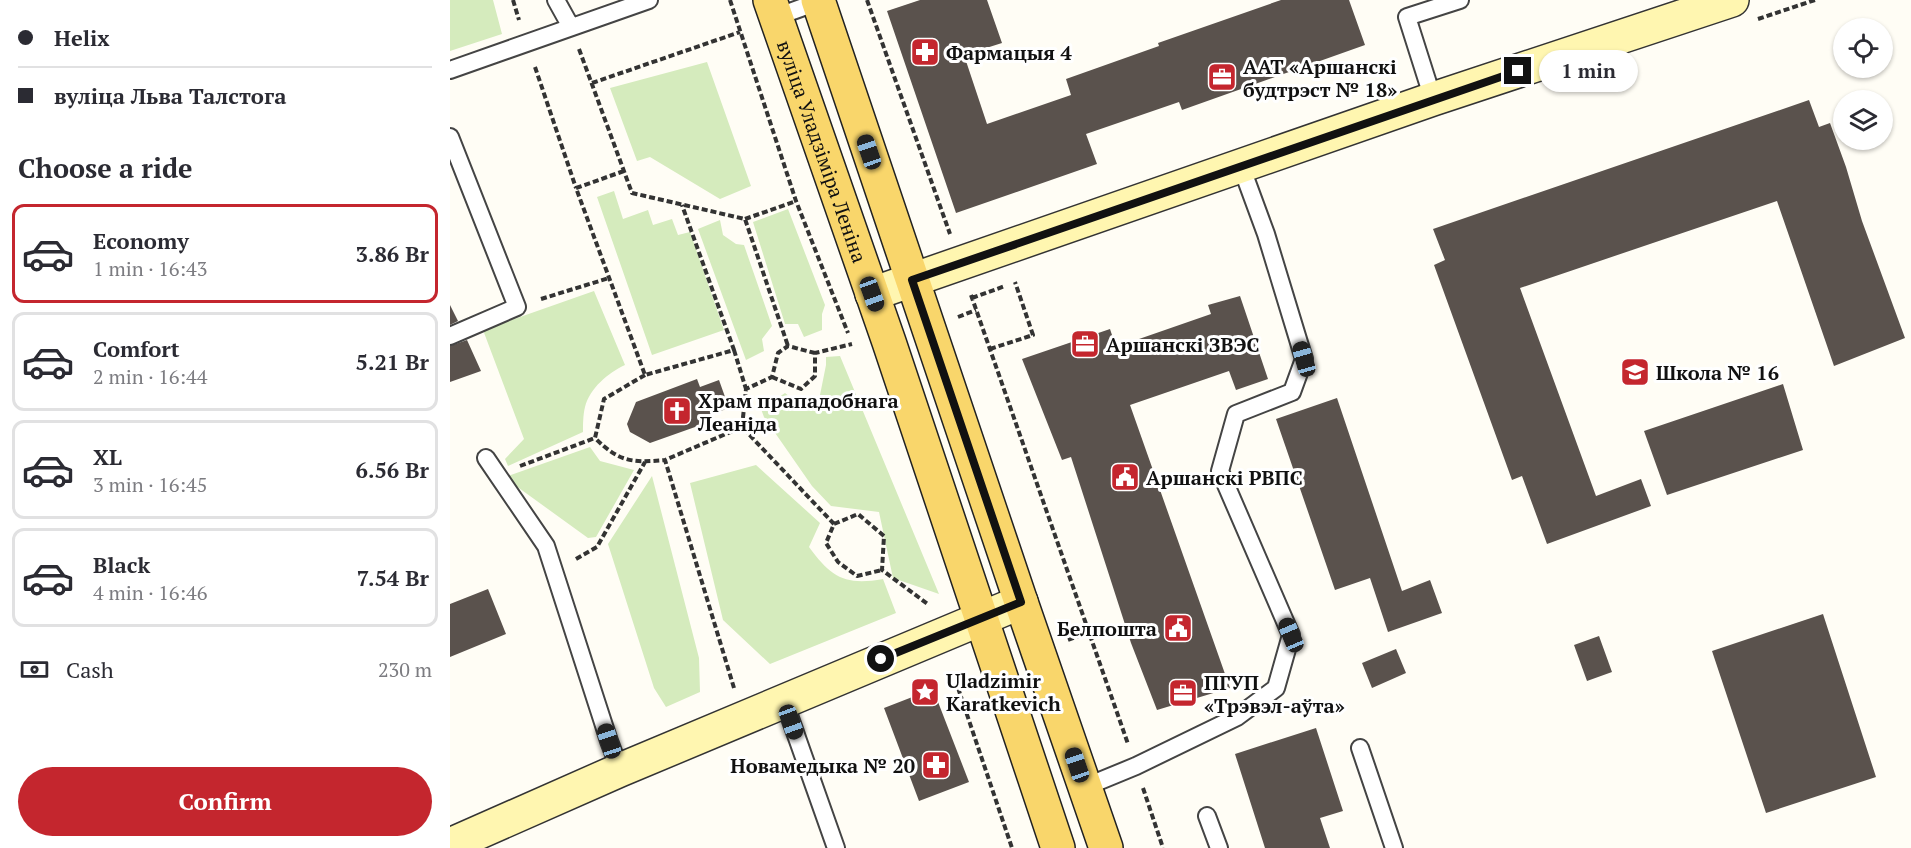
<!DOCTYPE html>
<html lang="en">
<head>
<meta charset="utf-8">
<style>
	body { margin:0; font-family:"PT Serif",serif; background:#f7f7f7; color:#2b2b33; height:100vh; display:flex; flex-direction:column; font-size:22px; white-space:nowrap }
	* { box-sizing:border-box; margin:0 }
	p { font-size:20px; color:#7c7c81 }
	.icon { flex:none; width:33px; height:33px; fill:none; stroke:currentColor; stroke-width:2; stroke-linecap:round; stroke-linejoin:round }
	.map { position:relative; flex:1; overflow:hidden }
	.side { display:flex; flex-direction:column; background:#fff; width:450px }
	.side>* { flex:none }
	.banner { display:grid; align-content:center; height:132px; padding:0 18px; background:#fff }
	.fabs { position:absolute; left:1383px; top:18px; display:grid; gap:12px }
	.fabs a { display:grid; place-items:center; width:60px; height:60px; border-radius:50%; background:#fff; box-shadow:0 2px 4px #0004; font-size:30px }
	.end { position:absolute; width:27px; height:27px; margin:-14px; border:8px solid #111; background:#fff; box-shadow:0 0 0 3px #fff }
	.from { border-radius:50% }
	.bubble { position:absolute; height:42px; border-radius:21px; background:#fff; box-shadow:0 2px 4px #0004; font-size:20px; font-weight:800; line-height:42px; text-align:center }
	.car { position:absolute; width:18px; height:36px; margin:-18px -9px; border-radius:8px; box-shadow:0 0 4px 2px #0007; background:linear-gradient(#222 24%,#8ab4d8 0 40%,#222 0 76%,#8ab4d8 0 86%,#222 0) }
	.banner b { display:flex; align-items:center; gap:21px; height:57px; font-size:22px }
	.banner b+b { border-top:2px solid #e1e1e2 }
	.banner i { width:15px; height:15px; background:#2b2b33 }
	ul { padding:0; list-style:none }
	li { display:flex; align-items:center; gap:18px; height:99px; margin:0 12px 9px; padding:0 6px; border:3px solid #e1e1e2; border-radius:12px }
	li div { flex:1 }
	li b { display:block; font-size:22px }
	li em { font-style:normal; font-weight:800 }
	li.active { border-color:#c4262e }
	li>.icon { width:54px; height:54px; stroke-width:1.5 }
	h2 { padding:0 18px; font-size:27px; line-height:72px }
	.pay { display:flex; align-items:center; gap:15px; height:66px; padding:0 18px; font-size:22px }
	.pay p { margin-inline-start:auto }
	.primary-button { display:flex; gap:12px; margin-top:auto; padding:12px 18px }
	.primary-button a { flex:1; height:69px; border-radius:36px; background:#c4262e; color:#fff; font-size:24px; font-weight:800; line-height:69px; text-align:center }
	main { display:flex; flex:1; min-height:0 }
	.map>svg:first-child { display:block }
</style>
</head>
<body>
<main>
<section class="side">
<div class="banner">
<b><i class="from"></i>Helix</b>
<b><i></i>вуліца Льва Талстога</b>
</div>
<h2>Choose a ride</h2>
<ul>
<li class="active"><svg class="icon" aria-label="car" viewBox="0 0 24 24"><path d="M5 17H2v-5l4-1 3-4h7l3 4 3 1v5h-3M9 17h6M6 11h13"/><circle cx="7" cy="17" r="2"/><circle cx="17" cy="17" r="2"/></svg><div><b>Economy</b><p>1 min · 16:43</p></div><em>3.86 Br</em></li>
<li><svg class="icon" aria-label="car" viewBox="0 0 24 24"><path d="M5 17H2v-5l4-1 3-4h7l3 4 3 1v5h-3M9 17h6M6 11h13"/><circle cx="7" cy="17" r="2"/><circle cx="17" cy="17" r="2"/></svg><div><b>Comfort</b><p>2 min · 16:44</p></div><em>5.21 Br</em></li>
<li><svg class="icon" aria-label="car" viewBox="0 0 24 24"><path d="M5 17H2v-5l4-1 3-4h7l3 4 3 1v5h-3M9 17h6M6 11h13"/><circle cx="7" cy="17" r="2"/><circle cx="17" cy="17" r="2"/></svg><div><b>XL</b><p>3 min · 16:45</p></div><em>6.56 Br</em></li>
<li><svg class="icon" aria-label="car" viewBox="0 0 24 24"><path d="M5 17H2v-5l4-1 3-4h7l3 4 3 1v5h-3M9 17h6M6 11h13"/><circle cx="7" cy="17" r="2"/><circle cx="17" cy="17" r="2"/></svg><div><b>Black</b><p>4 min · 16:46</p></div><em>7.54 Br</em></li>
</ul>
<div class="pay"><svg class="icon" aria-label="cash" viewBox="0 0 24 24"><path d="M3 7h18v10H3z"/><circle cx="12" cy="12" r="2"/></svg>Cash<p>230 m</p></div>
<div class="primary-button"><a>Confirm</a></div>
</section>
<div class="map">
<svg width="1461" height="848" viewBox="0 0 1461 848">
	<rect width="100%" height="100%" fill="#fffdf5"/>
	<path fill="#d5ebbd" d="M0 0H43L52 34 0 51Z
		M257 62 301 186 270 199 200 157 187 161 160 88Z
		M164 191 173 219 198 210 203 225 222 219 228 235 240 232 274 330 202 355 147 197Z
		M338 209 375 305 372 314V330L354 337 348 324H335L303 222Z
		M270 220 273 235 286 244 294 245 322 326 312 339 314 351 296 360 248 229Z
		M144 291 175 365C158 373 140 388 135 407 133 415 133 425 133 432L58 466 55 459 74 439 33 330Z
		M390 356 489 594 443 578 429 512 381 506 362 486 314 417 311 409 335 393 352 406 370 395 376 365V357Z
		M140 447 150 461 184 470 146 537 138 538 62 483 58 476Z
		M306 465 370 523 359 547C381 577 395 586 433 579L446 613 320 664 273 620 240 483Z
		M202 476 249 658 250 692 216 707 204 688 158 544Z"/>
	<path fill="#5a524d" d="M470 0H537L552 43 514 55 537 124 621 95 616 79 709 46 708 43 831 0H899L915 45 732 110 729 102 636 134 647 164 506 213 437 11Z
		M1359 100 1369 127 1380 123 1396 167 1412 221 1455 338 1384 366 1327 201 1070 288 1146 496 1191 479 1201 506 1097 544 1072 476 1062 480 984 265 995 260 983 229Z
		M790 296 818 379 786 390 779 371 680 405 780 688 707 710 681 643 621 457 612 460 572 359 660 329 666 347 761 314 758 305Z
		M0 305 8 321 0 325Z
		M17 340 31 371 0 382V346Z
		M247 379 250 387 269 380 279 408 260 415 262 421 200 443 180 432 177 424 186 402Z
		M1333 384 1353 450 1217 495 1194 431Z
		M887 398 952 591 980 580 992 613 938 632 920 578 885 590 826 419Z
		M38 589 56 634 0 657V604Z
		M1373 614 1426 777 1316 813 1262 651Z
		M1149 636 1162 672 1137 681 1124 645Z
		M946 649 956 673 922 688 912 663Z
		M483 689 519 782 469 801 434 708Z
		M866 728 893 811 870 818 880 848H815L785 754Z"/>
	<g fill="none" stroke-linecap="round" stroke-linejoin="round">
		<g stroke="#444" stroke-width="20">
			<path id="lane" d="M106 0 121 27
				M326 17 373 0
				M0 70 199 0
				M983 99 957 17 1010 0
				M0 137 67 307 0 336
				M36 458 96 546 159 741 170 770
				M334 701 386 848
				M910 748 944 848
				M635 787 686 766 787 717 826 688 841 635 770 471 786 414 842 392 854 359 816 234 791 166
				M757 816 769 848"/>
		</g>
		<g stroke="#333" stroke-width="36">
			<path id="secondary" d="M422 294 983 99 1282 0
				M0 845 170 770 571 602"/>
		</g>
		<g stroke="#222" stroke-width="36">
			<g id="primary">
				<path id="s1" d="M320 0 439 342 608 848"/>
				<path d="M368 0 571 602 656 848"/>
			</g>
		</g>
		<path stroke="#333" stroke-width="4" stroke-dasharray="6 3" stroke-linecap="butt" d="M63 0 69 20
			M280 0 346 201 398 333
			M417 0 500 234
			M1308 19 1365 0
			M129 49 182 193 295 219 338 346
			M85 67 126 188
			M142 83 290 32
			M174 171 126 188 195 375 284 350 232 205
			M295 219 346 201
			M521 295 678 744
			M522 298 555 286
			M91 299 159 278
			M508 317 526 310
			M540 349 583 335 565 282
			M284 350 296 389
			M195 375 154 399 145 438C169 462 182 463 215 460
			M322 377 351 389 365 376V353L402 344
			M292 427 296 389 322 377 328 353 338 346 365 353
			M70 466 145 438
			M384 524 408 514 434 536 432 570 479 605
			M126 559 147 547 195 462
			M618 640 639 632
			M517 678 506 682 562 848
			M284 688 215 460 292 427 384 524 376 543 388 562 407 576 432 570
			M693 788 713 848"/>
		<use href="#lane" stroke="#fff" stroke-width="16"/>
		<use href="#secondary" stroke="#fff6b0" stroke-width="33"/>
		<use href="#primary" stroke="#f9d66b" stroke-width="33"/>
	</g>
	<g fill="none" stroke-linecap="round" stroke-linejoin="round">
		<path stroke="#111" stroke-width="8" d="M431 659 571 602 462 280 1068 71"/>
	</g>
	<defs>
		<g id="pharmacy-square" transform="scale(1.5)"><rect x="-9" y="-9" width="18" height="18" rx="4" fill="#c4262e" stroke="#fff"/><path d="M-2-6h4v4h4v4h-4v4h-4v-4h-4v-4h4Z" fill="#fff"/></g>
		<g id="office-square" transform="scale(1.5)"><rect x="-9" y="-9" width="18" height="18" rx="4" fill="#c4262e" stroke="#fff"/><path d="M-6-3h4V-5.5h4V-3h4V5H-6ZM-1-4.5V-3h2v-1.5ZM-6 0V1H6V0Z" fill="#fff"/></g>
		<g id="school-square" transform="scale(1.5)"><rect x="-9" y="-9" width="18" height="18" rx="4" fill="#c4262e" stroke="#fff"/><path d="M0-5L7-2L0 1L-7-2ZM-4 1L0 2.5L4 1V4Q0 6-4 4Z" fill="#fff"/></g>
		<g id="church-square" transform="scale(1.5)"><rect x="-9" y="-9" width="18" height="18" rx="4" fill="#c4262e" stroke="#fff"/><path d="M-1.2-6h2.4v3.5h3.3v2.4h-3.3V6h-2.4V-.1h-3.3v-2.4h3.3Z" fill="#fff"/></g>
		<g id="civic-square" transform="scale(1.5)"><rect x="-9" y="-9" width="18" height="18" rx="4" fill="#c4262e" stroke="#fff"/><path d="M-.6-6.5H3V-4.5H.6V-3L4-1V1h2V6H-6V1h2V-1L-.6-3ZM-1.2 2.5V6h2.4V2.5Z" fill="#fff"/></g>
		<g id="sight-square" transform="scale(1.5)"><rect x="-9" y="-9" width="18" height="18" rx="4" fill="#c4262e" stroke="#fff"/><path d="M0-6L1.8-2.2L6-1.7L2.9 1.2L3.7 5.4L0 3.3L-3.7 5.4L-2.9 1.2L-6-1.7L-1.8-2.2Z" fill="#fff"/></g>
	</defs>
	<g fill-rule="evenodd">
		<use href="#pharmacy-square" x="475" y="52"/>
		<use href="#office-square" x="772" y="77"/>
		<use href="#office-square" x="635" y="344"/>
		<use href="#school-square" x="1185" y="372"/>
		<use href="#church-square" x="227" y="411"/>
		<use href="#civic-square" x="675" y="477"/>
		<use href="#civic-square" x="728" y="628"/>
		<use href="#sight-square" x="475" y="692"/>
		<use href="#office-square" x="733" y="693"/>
		<use href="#pharmacy-square" x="486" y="765"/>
	</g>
	<g text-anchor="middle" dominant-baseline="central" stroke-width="6" stroke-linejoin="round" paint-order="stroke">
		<g font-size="20" font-weight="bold" fill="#111" stroke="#fff" text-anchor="start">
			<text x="496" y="52">Фармацыя 4</text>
			<text x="793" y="66">ААТ «Аршанскі<tspan x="793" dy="23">будтрэст № 18»</tspan></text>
			<text x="656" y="344">Аршанскі ЗВЭС</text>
			<text x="1206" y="372">Школа № 16</text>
			<text x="248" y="400">Храм прападобнага<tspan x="248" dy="23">Леаніда</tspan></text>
			<text x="696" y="477">Аршанскі РВПС</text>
			<text x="707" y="628" text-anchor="end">Белпошта</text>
			<text x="496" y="680">Uladzimir<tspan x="496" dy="23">Karatkevich</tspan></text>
			<text x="754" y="682">ПГУП<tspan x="754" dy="23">«Трэвэл-аўта»</tspan></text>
			<text x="465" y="765" text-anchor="end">Новамедыка № 20</text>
		</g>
		<g font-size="20" fill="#111" stroke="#fff">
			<text stroke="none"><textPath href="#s1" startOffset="160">вуліца Уладзіміра Леніна</textPath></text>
		</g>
	</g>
</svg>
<div class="fabs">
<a><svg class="icon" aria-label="locate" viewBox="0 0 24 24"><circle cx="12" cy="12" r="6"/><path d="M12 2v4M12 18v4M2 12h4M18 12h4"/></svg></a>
<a><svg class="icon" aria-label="layers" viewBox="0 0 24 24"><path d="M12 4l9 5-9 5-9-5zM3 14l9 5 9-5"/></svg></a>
</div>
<i class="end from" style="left:431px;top:659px"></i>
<i class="end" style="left:1068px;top:71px"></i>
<div class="bubble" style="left:1089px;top:50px;width:99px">1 min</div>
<i class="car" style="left:419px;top:152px;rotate:341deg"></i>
<i class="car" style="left:422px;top:294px;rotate:160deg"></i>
<i class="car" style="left:854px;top:359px;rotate:344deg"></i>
<i class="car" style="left:841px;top:635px;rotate:337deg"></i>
<i class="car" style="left:341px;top:722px;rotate:160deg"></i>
<i class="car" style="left:159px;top:741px;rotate:342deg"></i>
<i class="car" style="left:627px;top:765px;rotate:341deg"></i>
</div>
</main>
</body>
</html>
